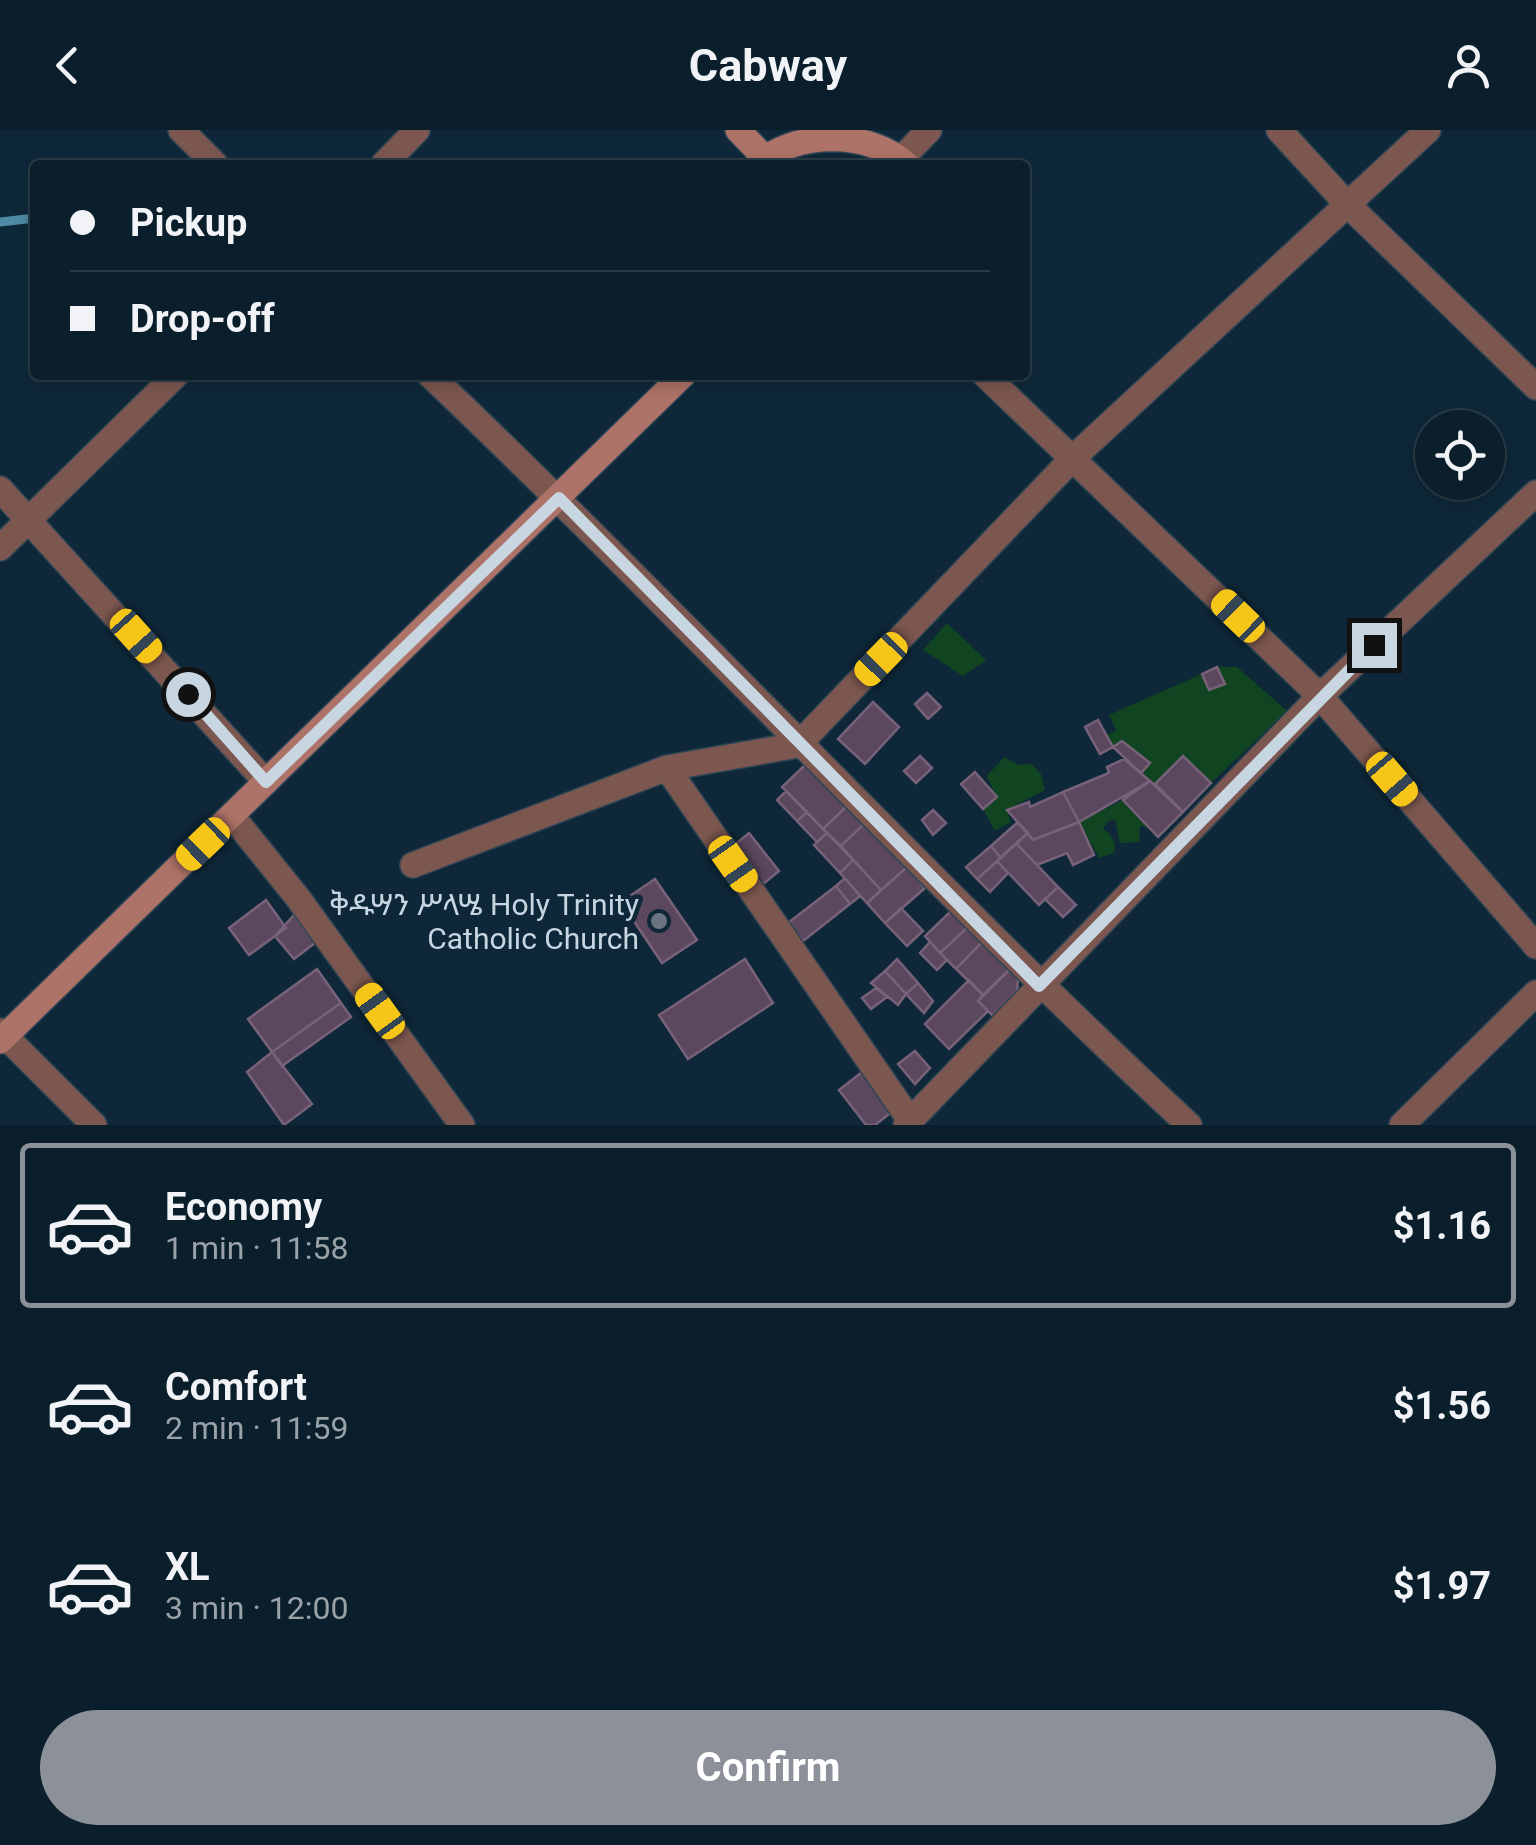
<!DOCTYPE html>
<html lang="en">
<head>
<meta charset="utf-8">
<style>
	body { margin:0; font-family:Roboto,"Noto Sans Ethiopic",sans-serif; background:#132733; color:#f1f3f6; height:100vh; display:flex; flex-direction:column; font-size:38px; white-space:nowrap }
	* { box-sizing:border-box; margin:0 }
	p { font-size:32px; color:#99a2a9 }
	.icon { flex:none; width:55px; height:55px; fill:none; stroke:currentColor; stroke-width:2; stroke-linecap:round; stroke-linejoin:round }
	.map { position:relative; height:995px; overflow:hidden }
	.drawer { display:flex; flex-direction:column; background:#0a1e2b; flex:1 }
	.drawer>* { flex:none }
	.banner { position:absolute; left:30px; top:30px; width:1000px; height:220px; border-radius:10px; box-shadow:0 5px 15px #0003,0 0 0 2px #2a3c47; display:grid; align-content:center; height:220px; padding:0 40px; background:#0a1e2b }
	.tools { position:absolute; left:1415px; top:280px; display:grid; gap:20px }
	.tools a { display:grid; place-items:center; width:90px; height:90px; border-radius:50%; background:#0a1e2b; box-shadow:0 5px 15px #0003,0 0 0 2px #2a3c47; font-size:50px }
	.end { position:absolute; width:45px; height:45px; margin:-22px; border:12px solid #c7d6e1; background:#111; box-shadow:0 0 0 5px #111 }
	.from { border-radius:50% }
	.car { position:absolute; width:30px; height:60px; margin:-30px -15px; border-radius:12px; box-shadow:0 0 8px 2px #0007; background:linear-gradient(#f5c518 24%,#345 0 40%,#f5c518 0 76%,#345 0 86%,#f5c518 0) }
	.banner b { display:flex; align-items:center; gap:35px; height:95px; font-size:38px }
	.banner b+b { border-top:2px solid #2a3c47 }
	.banner i { width:25px; height:25px; background:#f1f3f6 }
	ul { padding:18px 0 0; list-style:none }
	li { display:flex; align-items:center; gap:30px; height:165px; margin:0 20px 15px; padding:0 20px; border:5px solid transparent; border-radius:10px }
	li div { flex:1 }
	li b { display:block; font-size:38px }
	li em { font-style:normal; font-weight:700 }
	li.active { border-color:#8c9099 }
	li>.icon { width:90px; height:90px; stroke-width:1.5 }
	.cta { display:flex; gap:20px; margin-top:auto; padding:20px 40px }
	.cta a { flex:1; height:115px; border-radius:60px; background:#8c9099; color:#fff; font-size:40px; font-weight:700; line-height:115px; text-align:center }
	header { display:flex; justify-content:space-between; align-items:center; height:130px; padding:0 40px; background:#0a1e2b; font-size:45px; font-weight:700 }
	.map>svg:first-child { display:block }
</style>
</head>
<body>
<header><svg class="icon" aria-label="back" viewBox="0 0 24 24"><path d="M15 5l-7 7 7 7"/></svg>Cabway<svg class="icon" aria-label="person" viewBox="0 0 24 24"><circle cx="12" cy="8" r="4"/><path d="M4 21q1-7 8-7t8 7"/></svg></header>
<div class="map">
<svg width="1536" height="995" viewBox="0 0 1536 995">
	<rect width="100%" height="100%" fill="#0e2839"/>
	<path fill="#114420" d="M947 493 986 530 963 546 923 520Z
		M1217 537H1237L1287 581 1211 653 1183 626 1155 654 1141 643 1149 633 1122 611 1113 617 1106 606 1116 600 1109 585 1202 544 1209 560 1224 554Z
		M1004 627 1019 635 1032 634 1041 644 1045 660 1007 680 1011 692 995 701 983 679 996 667 987 646Z
		M1123 670 1150 698 1140 696 1139 712 1120 713 1115 690 1108 691 1103 699C1112 704 1117 713 1114 723L1099 728 1079 692Z"/>
	<g fill="none" stroke-linecap="round" stroke-linejoin="round">
		<path stroke="#4d8aa4" stroke-width="9" d="M0 92 35 88"/>
	</g>
	<path fill="#5c485e" stroke="#776279" stroke-width="2.5" d="M1217 537 1225 554 1209 560 1202 544Z
		M927 563 941 577 928 589 915 574Z
		M873 572 899 597 865 634 838 609Z
		M1098 590 1113 617 1100 624 1085 597Z
		M1122 611 1150 633 1141 643 1113 617Z
		M920 626 932 638 916 653 904 641Z
		M1183 626 1211 653 1183 682 1155 654Z
		M1124 629 1150 651 1079 692 1063 662 1109 643 1107 637Z
		M805 635 847 676 823 699 782 657Z
		M975 642 997 667 983 679 961 654Z
		M1150 651 1183 682 1158 707 1123 670Z
		M786 661 807 682 797 691 777 670Z
		M1063 662 1079 692 1033 710 1007 680 1029 672 1030 677Z
		M847 676 864 694 841 716 823 699Z
		M933 680 946 693 933 705 922 690Z
		M807 682 827 703 817 712 797 691Z
		M1018 692 1028 703 1001 728 991 716Z
		M1079 692 1094 725 1073 735 1067 723 1037 735 1016 713 1028 703 1033 710Z
		M864 694 907 737 881 760 841 716Z
		M749 703 779 741 762 755 732 717Z
		M827 703 853 730 840 743 814 715Z
		M1016 713 1058 757 1039 775 997 731Z
		M991 716 1001 728 977 749 966 737Z
		M853 730 881 760 867 773 840 743Z
		M997 731 1008 743 990 762 977 749Z
		M907 737 925 758 885 793 867 773Z
		M845 748 860 766 850 774 836 756Z
		M655 749 697 810 662 833 621 772Z
		M836 756 850 774 803 811 788 793Z
		M1058 757 1076 775 1063 787 1045 769Z
		M266 770 286 798 249 825 229 798Z
		M901 778 923 801 907 816 885 793Z
		M952 780 968 797 940 823 925 806Z
		M294 785 315 813 294 829 275 806Z
		M968 797 982 812 956 839 940 823Z
		M930 812 947 830 937 840 920 823Z
		M982 812 1010 839 983 865 956 839Z
		M745 829 773 873 688 929 659 885Z
		M897 829 918 853 906 864 885 841Z
		M317 839 341 873 272 922 248 889Z
		M1010 839 1018 849 1017 861 993 886 978 871Z
		M885 841 906 864 898 875 871 853Z
		M969 850 983 865 978 871 988 881 949 919 925 894Z
		M918 853 933 871 924 883 906 864Z
		M876 858 887 867 871 879 862 868Z
		M341 873 351 887 282 936 272 922Z
		M915 921 930 938 915 954 898 934Z
		M272 922 312 974 284 995 247 942Z
		M862 942 893 981 875 995H866L839 960Z"/>
	<g fill="none" stroke-linecap="round" stroke-linejoin="round">
		<g stroke="#2c4454" stroke-width="28">
			<path id="street" d="M181 0 216 35
				M1279 0 1348 75 1536 257
				M902 28 929 0
				M383 35 417 0
				M430 245C688 491 928 752 1189 995
				M985 245 1320 566 1536 816
				M0 359 266 652
				M0 418 176 245
				M667 638 910 990
				M232 686 298 768 462 995
				M413 735 667 638 798 615 1074 327 1428 0
				M0 901 94 995
				M906 995 1320 566 1536 363
				M1402 995 1536 863"/>
		</g>
		<g stroke="#2c4454" stroke-width="28">
			<path id="secondary" d="M738 0 764 27
				M757 35C795 0 870 0 907 35
				M0 911 683 245"/>
		</g>
		<use href="#street" stroke="#7c5750" stroke-width="25"/>
		<use href="#secondary" stroke="#ad7268" stroke-width="25"/>
	</g>
	<g fill="none" stroke-linecap="round" stroke-linejoin="round">
		<path stroke="#c7d6e1" stroke-width="12" d="M188 564 266 652 559 368 1039 856 1374 515"/>
	</g>
	<circle fill="#6b7280" stroke="#0e2839" stroke-width="4" cx="659" cy="791" r="10"/>
	<g text-anchor="middle" dominant-baseline="central" stroke-width="9" stroke-linejoin="round" paint-order="stroke">
		<g font-size="30" fill="#c7d6e1" stroke="#0e2839" text-anchor="end">
			<text x="639" y="774">ቅዱሣን ሥላሤ Holy Trinity<tspan x="639" dy="34">Catholic Church</tspan></text>
		</g>
	</g>
</svg>
<div class="tools">
<a><svg class="icon" aria-label="locate" viewBox="0 0 24 24"><circle cx="12" cy="12" r="6"/><path d="M12 2v4M12 18v4M2 12h4M18 12h4"/></svg></a>
</div>
<i class="end from" style="left:188px;top:564px"></i>
<i class="end" style="left:1374px;top:515px"></i>
<i class="car" style="left:1238px;top:486px;rotate:314deg"></i>
<i class="car" style="left:136px;top:506px;rotate:138deg"></i>
<i class="car" style="left:881px;top:529px;rotate:224deg"></i>
<i class="car" style="left:1392px;top:649px;rotate:139deg"></i>
<i class="car" style="left:203px;top:714px;rotate:226deg"></i>
<i class="car" style="left:733px;top:734px;rotate:145deg"></i>
<i class="car" style="left:380px;top:881px;rotate:324deg"></i>
<div class="banner">
<b><i class="from"></i>Pickup</b>
<b><i></i>Drop-off</b>
</div>
</div>
<section class="drawer">
<ul>
<li class="active"><svg class="icon" aria-label="car" viewBox="0 0 24 24"><path d="M5 17H2v-5l4-1 3-4h7l3 4 3 1v5h-3M9 17h6M6 11h13"/><circle cx="7" cy="17" r="2"/><circle cx="17" cy="17" r="2"/></svg><div><b>Economy</b><p>1 min · 11:58</p></div><em>$1.16</em></li>
<li><svg class="icon" aria-label="car" viewBox="0 0 24 24"><path d="M5 17H2v-5l4-1 3-4h7l3 4 3 1v5h-3M9 17h6M6 11h13"/><circle cx="7" cy="17" r="2"/><circle cx="17" cy="17" r="2"/></svg><div><b>Comfort</b><p>2 min · 11:59</p></div><em>$1.56</em></li>
<li><svg class="icon" aria-label="car" viewBox="0 0 24 24"><path d="M5 17H2v-5l4-1 3-4h7l3 4 3 1v5h-3M9 17h6M6 11h13"/><circle cx="7" cy="17" r="2"/><circle cx="17" cy="17" r="2"/></svg><div><b>XL</b><p>3 min · 12:00</p></div><em>$1.97</em></li>
</ul>
<div class="cta"><a>Confirm</a></div>
</section>
</body>
</html>
